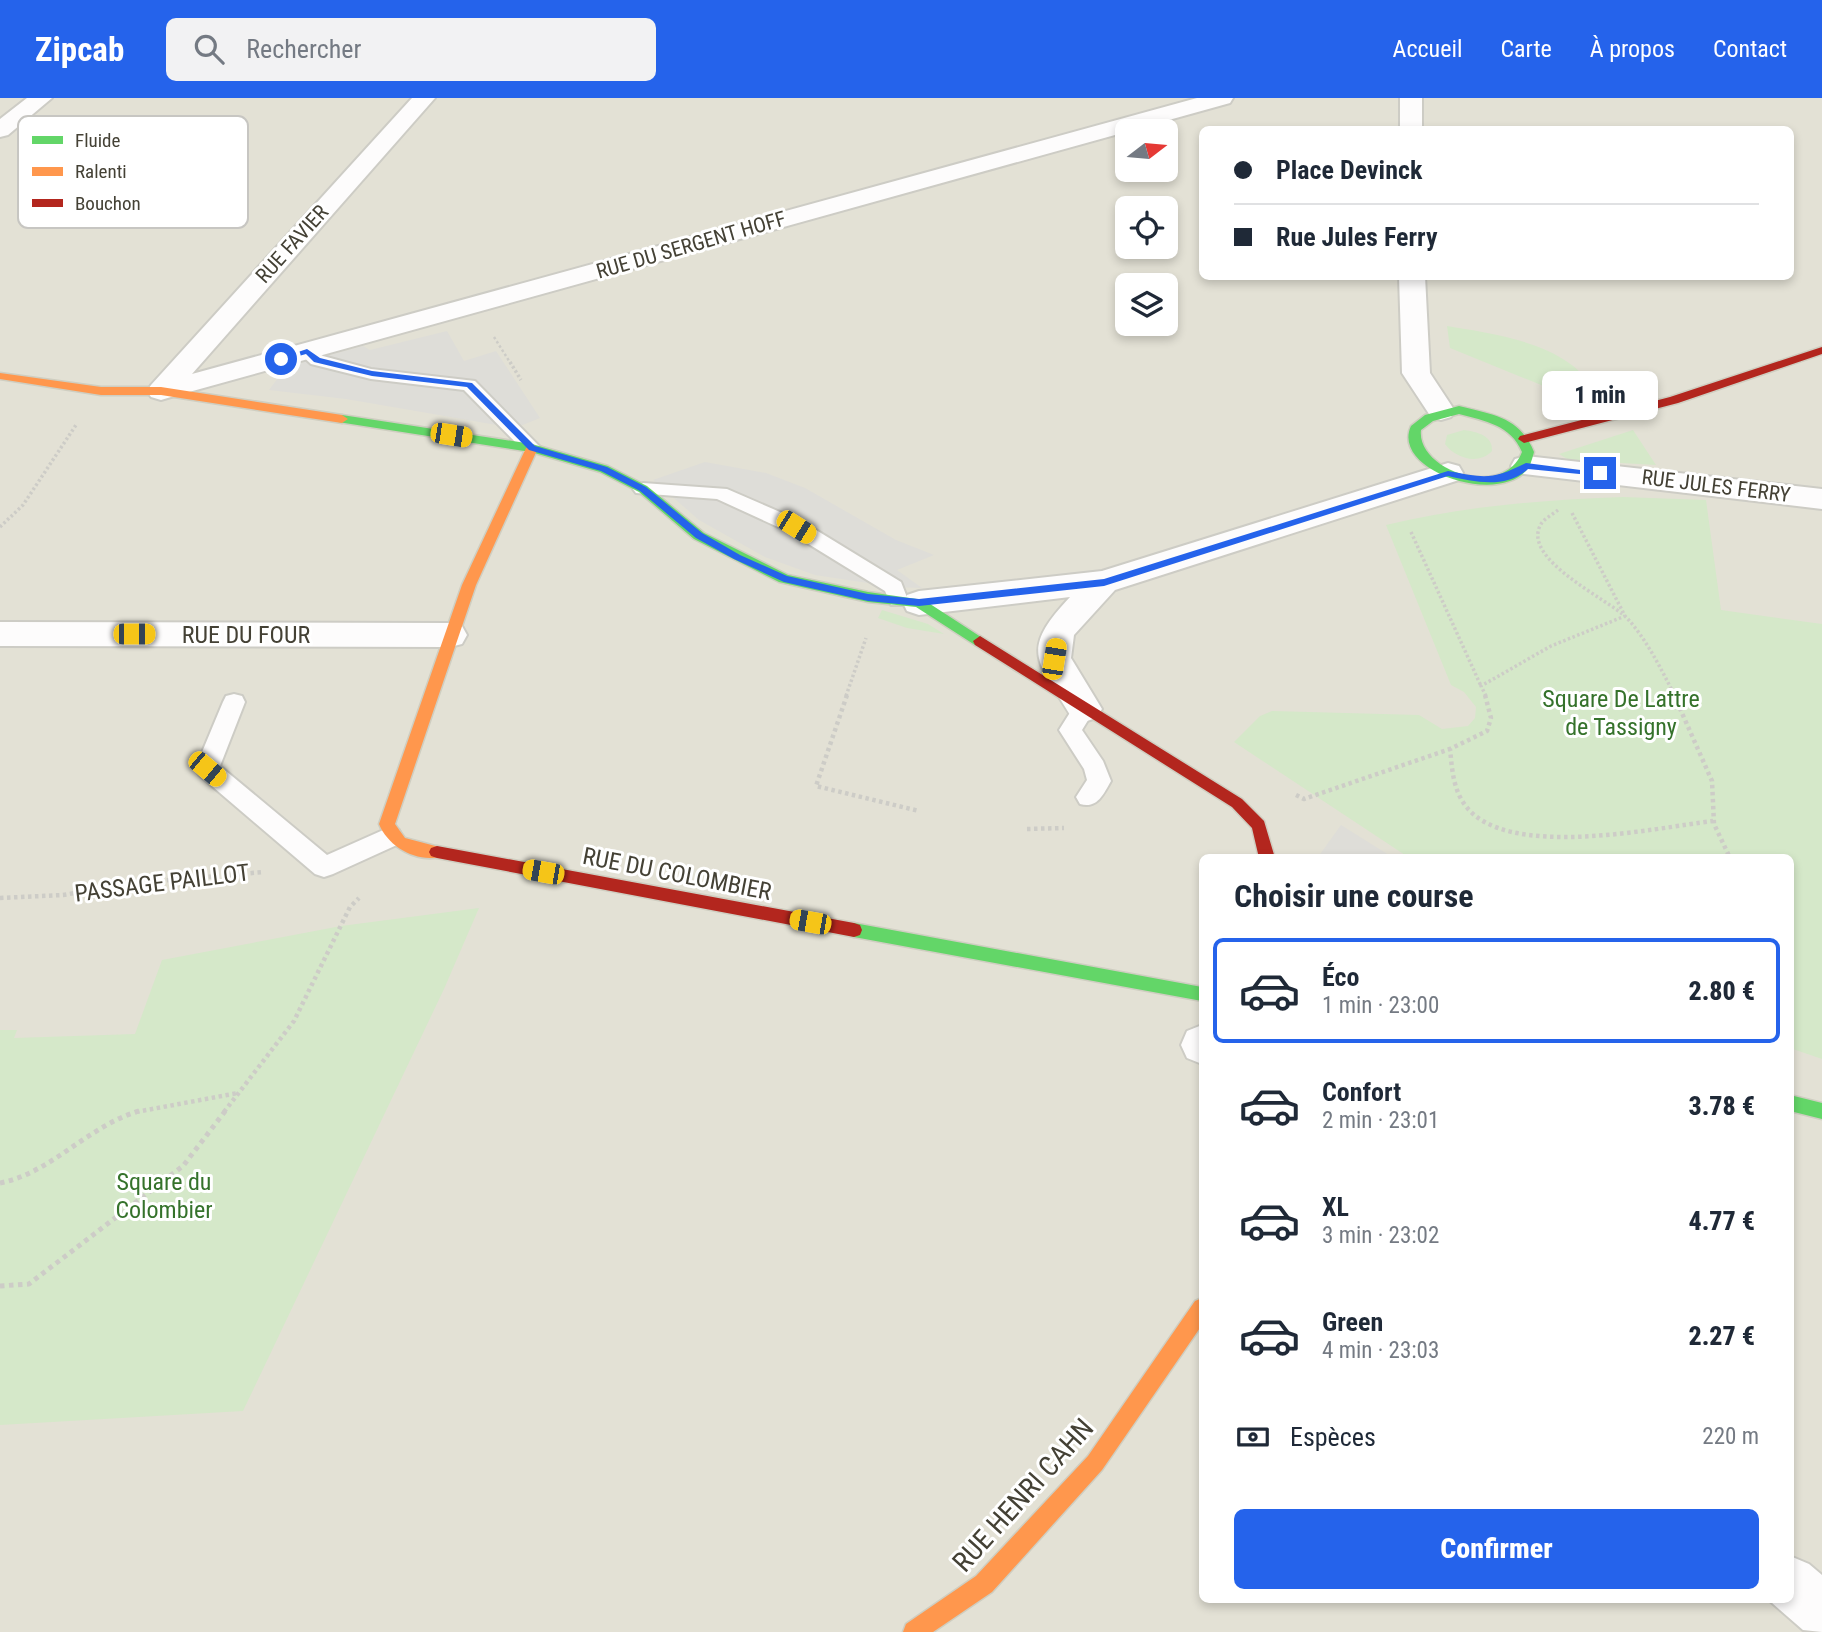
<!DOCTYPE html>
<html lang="fr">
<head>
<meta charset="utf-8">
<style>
	body { margin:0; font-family:"Roboto Condensed",sans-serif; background:#f2f2f3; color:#1f2937; height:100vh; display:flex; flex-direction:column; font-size:26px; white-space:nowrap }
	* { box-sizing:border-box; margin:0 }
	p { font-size:23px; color:#747a83 }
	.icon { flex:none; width:38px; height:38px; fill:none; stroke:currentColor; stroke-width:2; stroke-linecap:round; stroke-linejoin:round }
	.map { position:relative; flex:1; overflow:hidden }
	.panel { position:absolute; left:1199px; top:756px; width:595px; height:749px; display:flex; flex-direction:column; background:#fff; border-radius:10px; box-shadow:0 4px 10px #0003 }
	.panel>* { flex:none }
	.banner { position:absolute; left:1199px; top:28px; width:595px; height:154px; border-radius:10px; box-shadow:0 4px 10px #0003; display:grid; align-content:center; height:154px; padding:0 35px; background:#fff }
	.needle { width:46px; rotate:74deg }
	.tools { position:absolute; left:1115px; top:21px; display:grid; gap:14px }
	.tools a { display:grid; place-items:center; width:63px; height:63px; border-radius:10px; background:#fff; box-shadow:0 4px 10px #0003; font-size:35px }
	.end { position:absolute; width:32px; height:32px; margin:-16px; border:9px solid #2563eb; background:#fff; box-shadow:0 0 0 4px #fff }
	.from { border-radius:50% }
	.bubble { position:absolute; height:49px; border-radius:10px; background:#fff; box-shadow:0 4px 10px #0003; font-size:23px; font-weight:800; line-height:49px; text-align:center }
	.car { position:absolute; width:21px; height:42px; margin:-21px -10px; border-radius:9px; box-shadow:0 0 5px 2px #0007; background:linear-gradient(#f5c518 24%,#345 0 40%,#f5c518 0 76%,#345 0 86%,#f5c518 0) }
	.banner b { display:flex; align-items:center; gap:24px; height:66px; font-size:26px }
	.banner b+b { border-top:2px solid #e0e1e3 }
	.banner i { width:18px; height:18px; background:#1f2937 }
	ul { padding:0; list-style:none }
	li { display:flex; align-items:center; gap:21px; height:105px; margin:0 14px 10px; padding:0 21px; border:4px solid transparent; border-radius:10px }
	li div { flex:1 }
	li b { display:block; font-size:26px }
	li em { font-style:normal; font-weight:800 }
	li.current { border-color:#2563eb }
	li>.icon { width:63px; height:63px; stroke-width:1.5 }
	h2 { padding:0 35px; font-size:32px; line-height:84px }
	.pay { display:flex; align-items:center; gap:18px; height:77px; padding:0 35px; font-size:26px }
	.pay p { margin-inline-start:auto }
	.button { display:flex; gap:14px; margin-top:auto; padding:14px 35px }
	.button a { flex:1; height:80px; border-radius:10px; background:#2563eb; color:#fff; font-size:28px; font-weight:800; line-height:80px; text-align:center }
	header { display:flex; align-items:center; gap:42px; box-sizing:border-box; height:98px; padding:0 35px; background:#2563eb; color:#fff }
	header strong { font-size:33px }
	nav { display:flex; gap:38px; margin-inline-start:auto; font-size:24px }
	.search { width:490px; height:63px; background:#f2f2f3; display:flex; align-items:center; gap:18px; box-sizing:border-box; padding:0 24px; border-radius:10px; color:#747a83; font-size:26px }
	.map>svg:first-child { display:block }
</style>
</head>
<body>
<header>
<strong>Zipcab</strong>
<div class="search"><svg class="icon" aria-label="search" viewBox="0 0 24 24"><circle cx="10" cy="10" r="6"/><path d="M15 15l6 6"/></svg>Rechercher</div>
<nav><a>Accueil</a><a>Carte</a><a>À propos</a><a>Contact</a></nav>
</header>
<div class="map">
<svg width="1822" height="1534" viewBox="0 0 1822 1534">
	<rect width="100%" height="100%" fill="#efeee8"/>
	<path fill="#e3e1d5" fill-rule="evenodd" d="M0 0H1822V1534H0ZM1202 32H1790V178H1202ZM1127 33H1166V72H1127ZM1127 110H1166V149H1127ZM1127 187H1166V226H1127ZM1202 760H1790V1502H1202Z"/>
	<path fill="#d5e8c9" d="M1447 228C1495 236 1576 246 1597 299L1578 302 1450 250Z
		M1464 332C1478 334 1493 338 1492 353 1479 367 1456 361 1445 346L1447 337Z
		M1633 332 1656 367 1569 362 1559 356Z
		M1623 399 1706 402 1721 512 1822 526V961L1790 950V760L1408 759 1234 644 1260 618 1272 613 1419 617 1442 631 1468 628 1475 620 1476 609 1464 594 1451 587 1386 427C1465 408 1543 402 1623 399Z
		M882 512 928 526 944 536 907 530 878 520Z
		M479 810 444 891 243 1313 0 1327V932H17L14 940 135 936 162 862 341 828Z"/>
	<path fill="#deddd8" d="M447 233 464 263 496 253 540 320 515 330 346 301 269 292 281 276 279 271 363 248 370 252Z
		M705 364 766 375 805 390 896 442 934 457 897 472 922 490 894 489 815 477 765 459 699 422 653 382Z
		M1341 727 1392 759H1318Z"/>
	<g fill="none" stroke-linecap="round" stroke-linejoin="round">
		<g stroke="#cdccc5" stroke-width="4">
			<path id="lane" d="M307 249 323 258 371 271 475 283 541 350 532 356 525 354 464 292 371 281 311 266 298 254Z
				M643 385 727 391 803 424 901 484 908 502 905 507H891L885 493 789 434 717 401 636 395 633 391Z
				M234 596 242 598 245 604 220 668 327 757 390 729 399 732 402 739 399 746 333 776 324 779 315 776 199 677 195 671 223 604 226 598Z
				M1084 603 1092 605 1095 611 1082 632 1103 663 1111 683C1103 697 1097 711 1080 706L1076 699 1087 682 1084 671 1059 632 1076 605Z"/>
		</g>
		<g stroke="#cdccc5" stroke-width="4">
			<path id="street" d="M27 0H52L8 37 0 39V21Z
				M412 0H435L192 276 1197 0H1233L1230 5 171 299 161 302 151 299 147 293 151 287Z
				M1400 0H1422V32H1400Z
				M1399 178H1425L1430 275 1455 313 1451 319 1441 322 1431 319 1402 275Z
				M1526 358 1822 391V411L1515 375 1511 368 1515 361Z
				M1448 365 1459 368 1463 375 1459 382 1115 492 1074 537 1071 560 1102 611 1096 620 1084 624 1072 620C1038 563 1018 554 1070 499L919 517 907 513 903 505 907 497 919 493 1102 473Z
				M0 524 450 525 462 528 467 537 462 546 450 549 0 548Z
				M1202 927V966L1187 960 1181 947 1187 933Z
				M1790 1458 1809 1466 1822 1477V1534L1803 1532 1771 1504 1770 1502H1790Z"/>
		</g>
		<g stroke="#cfcec1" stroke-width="3">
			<path id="fast" d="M1459 308C1493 317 1519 318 1534 354 1533 358 1531 365 1529 369 1502 410 1390 373 1411 328L1425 317ZM1459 316C1485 323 1511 327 1522 354 1503 403 1416 372 1421 332L1433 323Z
				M342 317 532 346 608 368 647 388 704 435 788 477 868 494 924 502 987 543 985 547H975L916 509 868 504 779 484 694 441 639 394 600 374 531 354 338 324V318Z
				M854 825 1202 889V903L854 839 848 837 846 832 848 827Z
				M1790 997 1822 1005V1021L1790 1013Z"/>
		</g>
		<g stroke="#cfcec1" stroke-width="3">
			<path id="slow" d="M0 275 101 289H161L342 317 348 321 342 325 161 297H101L0 281Z
				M532 346 538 350 476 487 395 726 405 740 443 750 445 754 443 758C418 766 388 749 379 726L462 487 526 350Z
				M1202 1200V1227L1102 1372 992 1494 933 1534H903L906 1526 976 1478 1088 1358 1195 1203Z"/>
		</g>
		<g stroke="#cfcec1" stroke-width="3">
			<path id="jam" d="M1822 249V256L1678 305 1524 345 1518 341 1520 338 1670 299Z
				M980 538 1242 701 1264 723 1275 760H1259L1252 730 1232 709 975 547 973 543Z
				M437 748 854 825 860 827 862 832 860 837 854 839 437 760 431 758 429 754 431 750Z"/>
		</g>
		<path stroke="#cdccc7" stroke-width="2.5" stroke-dasharray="2.5 2.5" stroke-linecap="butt" d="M494 239 511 266"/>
		<path stroke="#cdccc7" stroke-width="3.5" stroke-dasharray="2.5 2.5" stroke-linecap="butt" d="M510 264 521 282
			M1558 412C1553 416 1544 421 1541 426 1520 461 1608 501 1627 520 1647 542 1661 571 1675 598
			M0 429 23 407 76 327
			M1411 434 1481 588
			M846 598 866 540
			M1486 598 1481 588 1551 548 1625 518 1571 413"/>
		<path stroke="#cdccc7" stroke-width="4.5" stroke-dasharray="3.5 3.5" stroke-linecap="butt" d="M847 597 816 688 919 713
			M1485 597 1491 620 1487 633 1450 651C1452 670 1453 691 1465 707 1505 763 1654 730 1713 723
			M1674 597 1712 683 1714 726 1730 760
			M1296 697 1304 701 1450 651
			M1027 731 1064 730
			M0 800 63 797 134 785 264 774
			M136 1014 238 995
			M224 1014 294 923 350 809 359 800"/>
		<path stroke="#cdccc7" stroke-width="5" stroke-dasharray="4.5 4.5" stroke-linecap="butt" d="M0 1085C52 1075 88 1027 142 1012
			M0 1188 29 1186 183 1068 226 1012"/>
		<use href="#lane" fill="#fdfcfc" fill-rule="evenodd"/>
		<use href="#street" fill="#fdfcfc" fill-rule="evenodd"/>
		<use href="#fast" fill="#63d668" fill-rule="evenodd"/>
		<use href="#slow" fill="#ff974d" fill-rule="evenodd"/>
		<use href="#jam" fill="#b3261e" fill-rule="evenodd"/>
	</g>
	<path fill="#2563eb" d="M307 251 320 260 372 273 472 285 535 348 607 369 646 389 702 435 740 457 787 478 868 496 919 501 1104 481 1448 373C1485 380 1492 382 1526 365L1604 375 1600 378 1528 371C1506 391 1475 384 1448 378L1104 488 919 508 868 503 784 484 734 461 696 440 640 393 601 373 529 352 467 289 372 278 314 264 306 256 281 263 277 261Z"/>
	<g text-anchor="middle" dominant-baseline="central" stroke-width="6" stroke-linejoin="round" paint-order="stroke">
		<g font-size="21" fill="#444135" stroke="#fff">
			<text transform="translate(292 146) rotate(-48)">RUE FAVIER</text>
			<text transform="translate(691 147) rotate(-16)">RUE DU SERGENT HOFF</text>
			<text transform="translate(1716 388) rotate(7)">RUE JULES FERRY</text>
		</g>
		<g font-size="24" fill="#444135" stroke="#fff">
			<text x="246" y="537">RUE DU FOUR</text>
			<text transform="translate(677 776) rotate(11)">RUE DU COLOMBIER</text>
			<text transform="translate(162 785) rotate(-7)">PASSAGE PAILLOT</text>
		</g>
		<g font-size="24" fill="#35722b" stroke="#fff">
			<text x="1621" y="601">Square De Lattre<tspan x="1621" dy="28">de Tassigny</tspan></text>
			<text x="164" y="1084">Square du<tspan x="164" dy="28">Colombier</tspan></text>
		</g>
		<g font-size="28" fill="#444135" stroke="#fff">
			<text transform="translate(1023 1397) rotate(-48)">RUE HENRI CAHN</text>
		</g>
	</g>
	<rect x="18" y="18" width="230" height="112" rx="10" fill="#fff" stroke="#c7c6c2" stroke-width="2"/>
	<rect x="32" y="38" width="31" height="8" fill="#63d668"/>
	<rect x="32" y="69" width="31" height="9" fill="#ff974d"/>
	<rect x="32" y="101" width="31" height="8" fill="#b3261e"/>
	<g font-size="19" fill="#444135">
		<text x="75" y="49">Fluide</text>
		<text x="75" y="80">Ralenti</text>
		<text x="75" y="112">Bouchon</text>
	</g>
</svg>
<div class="tools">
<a><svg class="needle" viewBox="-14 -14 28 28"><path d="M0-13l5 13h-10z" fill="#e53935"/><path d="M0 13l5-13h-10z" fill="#747a83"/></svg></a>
<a><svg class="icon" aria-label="locate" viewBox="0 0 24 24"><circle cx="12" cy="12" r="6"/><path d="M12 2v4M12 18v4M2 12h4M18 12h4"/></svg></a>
<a><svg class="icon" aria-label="layers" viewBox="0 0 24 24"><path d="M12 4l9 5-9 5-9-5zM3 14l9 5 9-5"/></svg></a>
</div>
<i class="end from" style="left:281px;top:261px"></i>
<i class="end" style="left:1600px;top:375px"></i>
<div class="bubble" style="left:1542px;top:273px;width:116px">1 min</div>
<i class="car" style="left:451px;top:337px;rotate:99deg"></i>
<i class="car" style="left:796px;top:429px;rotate:122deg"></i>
<i class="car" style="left:134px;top:536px;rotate:90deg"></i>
<i class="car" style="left:1054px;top:561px;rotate:9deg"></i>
<i class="car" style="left:207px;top:671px;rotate:130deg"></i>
<i class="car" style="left:543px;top:774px;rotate:280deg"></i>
<i class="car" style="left:810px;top:824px;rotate:280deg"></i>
<div class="banner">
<b><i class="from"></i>Place Devinck</b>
<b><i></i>Rue Jules Ferry</b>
</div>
<section class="panel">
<h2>Choisir une course</h2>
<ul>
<li class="current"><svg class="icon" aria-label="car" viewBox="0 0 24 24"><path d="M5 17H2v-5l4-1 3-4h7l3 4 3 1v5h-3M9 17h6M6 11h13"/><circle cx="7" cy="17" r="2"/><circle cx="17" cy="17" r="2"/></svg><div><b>Éco</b><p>1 min · 23:00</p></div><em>2.80 €</em></li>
<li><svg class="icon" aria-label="car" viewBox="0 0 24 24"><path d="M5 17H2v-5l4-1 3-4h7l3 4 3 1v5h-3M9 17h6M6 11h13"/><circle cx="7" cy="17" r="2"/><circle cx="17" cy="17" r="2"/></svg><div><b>Confort</b><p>2 min · 23:01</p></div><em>3.78 €</em></li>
<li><svg class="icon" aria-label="car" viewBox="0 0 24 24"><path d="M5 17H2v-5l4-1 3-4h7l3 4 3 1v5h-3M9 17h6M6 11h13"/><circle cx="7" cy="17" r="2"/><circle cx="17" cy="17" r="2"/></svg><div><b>XL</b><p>3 min · 23:02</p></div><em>4.77 €</em></li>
<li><svg class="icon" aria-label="car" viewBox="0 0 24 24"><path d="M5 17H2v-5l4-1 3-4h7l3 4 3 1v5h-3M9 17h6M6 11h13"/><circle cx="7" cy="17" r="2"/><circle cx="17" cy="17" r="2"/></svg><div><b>Green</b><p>4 min · 23:03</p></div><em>2.27 €</em></li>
</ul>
<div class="pay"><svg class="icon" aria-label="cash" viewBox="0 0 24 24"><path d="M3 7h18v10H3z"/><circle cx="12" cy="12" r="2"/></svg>Espèces<p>220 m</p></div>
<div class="button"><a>Confirmer</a></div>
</section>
</div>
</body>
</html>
